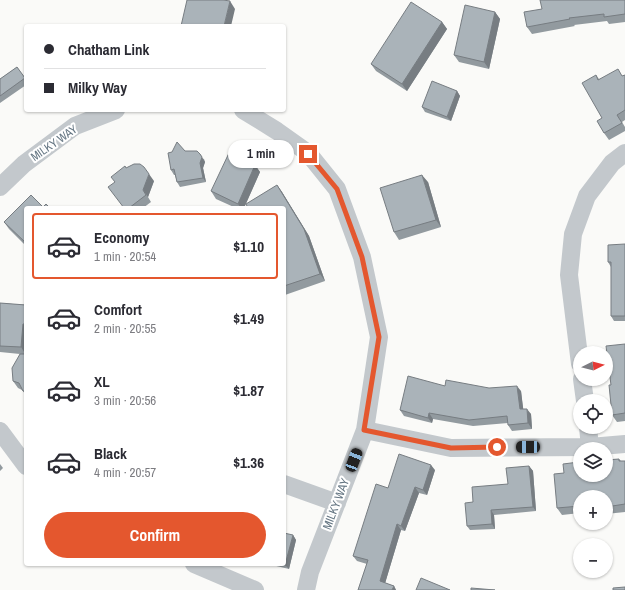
<!DOCTYPE html>
<html lang="en">
<head>
<meta charset="utf-8">
<style>
	body { margin:0; font-family:"Archivo Narrow",sans-serif; background:#f7f7f7; color:#2b2b33; height:100vh; display:flex; flex-direction:column; font-size:15px; white-space:nowrap }
	* { box-sizing:border-box; margin:0 }
	p { font-size:13px; color:#7c7c81 }
	.icon { flex:none; width:22px; height:22px; fill:none; stroke:currentColor; stroke-width:2; stroke-linecap:round; stroke-linejoin:round }
	.map { position:relative; flex:1; overflow:hidden }
	.panel { position:absolute; left:24px; top:206px; width:262px; height:360px; display:flex; flex-direction:column; background:#fff; border-radius:4px; box-shadow:0 1px 3px #0004 }
	.panel>* { flex:none }
	.banner { position:absolute; left:24px; top:24px; width:262px; height:88px; border-radius:4px; box-shadow:0 1px 3px #0004; display:grid; align-content:center; height:88px; padding:0 20px; background:#fff }
	.needle { width:26px; rotate:84deg }
	.controls { position:absolute; left:573px; top:346px; display:grid; gap:8px }
	.controls a { display:grid; place-items:center; width:40px; height:40px; border-radius:50%; background:#fff; box-shadow:0 1px 3px #0004; font-size:20px }
	.end { position:absolute; width:18px; height:18px; margin:-9px; border:5px solid #e4572e; background:#fff; box-shadow:0 0 0 2px #fff }
	.from { border-radius:50% }
	.bubble { position:absolute; height:28px; border-radius:14px; background:#fff; box-shadow:0 1px 3px #0004; font-size:13px; font-weight:800; line-height:28px; text-align:center }
	.car { position:absolute; width:12px; height:24px; margin:-12px -6px; border-radius:5px; box-shadow:0 0 3px 1px #0007; background:linear-gradient(#222 24%,#8ab4d8 0 40%,#222 0 76%,#8ab4d8 0 86%,#222 0) }
	.banner b { display:flex; align-items:center; gap:14px; height:38px; font-size:15px }
	.banner b+b { border-top:1px solid #e1e1e2 }
	.banner i { width:10px; height:10px; background:#2b2b33 }
	ul { padding:7px 0 0; list-style:none }
	li { display:flex; align-items:center; gap:12px; height:66px; margin:0 8px 6px; padding:0 12px; border:2px solid transparent; border-radius:4px }
	li div { flex:1 }
	li b { display:block; font-size:15px }
	li em { font-style:normal; font-weight:800 }
	li.on { border-color:#e4572e }
	li>.icon { width:36px; height:36px; stroke-width:1.5 }
	.action { display:flex; gap:8px; margin-top:auto; padding:8px 20px }
	.action a { flex:1; height:46px; border-radius:24px; background:#e4572e; color:#fff; font-size:16px; font-weight:800; line-height:46px; text-align:center }
	.map>svg:first-child { display:block }
</style>
</head>
<body>
<div class="map">
<svg width="625" height="590" viewBox="0 0 625 590">
	<rect width="100%" height="100%" fill="#fafaf8"/>
	<g fill="none" stroke-linecap="round" stroke-linejoin="round">
		<path stroke="#c3c8cc" stroke-width="18" d="M243 110 277 131 308 153 337 189 362 257 379 337 365 430 310 572 306 590
			M0 187 24 164 75 126 116 110
			M580 364 569 275 573 234 587 196 612 163 625 153
			M582 379 585 401
			M588 427 590 447
			M365 430 451 448 590 447 625 444
			M0 431 26 466
			M284 484 337 503
			M194 564 255 590"/>
	</g>
	<path fill="#929a9f" d="M625 0V22L609 24 607 21 574 25 575 26 532 34 527 27Z
		M495 12 500 19 489 69 459 62 454 55Z
		M442 22 447 29 407 91 376 71 371 64Z
		M17 67 26 80V85L0 103V79Z
		M596 75 599 79 623 76 625 75V120L622 122 625 127V131L609 140 604 133Z
		M457 91 460 96 451 121 425 112 422 107Z
		M185 151 204 159 205 162 203 168 206 182 180 187 177 182 175 175H174L171 170Z
		M255 165 260 172 244 208H236L216 199 211 191Z
		M154 181 148 197 151 202 143 208H124L115 182Z
		M428 182 441 227 399 240 394 232Z
		M277 185 282 192 309 236 325 281 285 295 284 293V208Z
		M31 195 43 207 46 204 50 208H26V246L9 229 4 222Z
		M625 244V321H614L611 316V267L608 262Z
		M0 303 26 305V395L22 390 18 388 13 381 20 354 0 352Z
		M625 344V421L617 422 612 415 611 385Z
		M489 388 521 391 523 409 531 414 532 429 512 431 508 425V423L473 426 433 419 432 423 404 416 400 410Z
		M619 459 621 461H625V512L606 514V497H580V513L562 515 557 508 564 473 579 462 580 463Z
		M0 464 3 468 0 471Z
		M529 466 533 471 536 511 494 515 495 529 470 530 467 526 508 484Z
		M435 470 427 495 419 493 405 531 401 530 385 583 394 586 396 590H358L367 564 357 561 353 556 388 488Z
		M293 535 296 540 289 569 268 564H284Z"/>
	<path fill="#777d82" d="M230 1 235 9 231 26H224Z
		M495 12 500 19 489 69 484 62Z
		M442 22 447 29 407 91 402 84Z
		M457 91 460 96 451 121 447 117Z
		M200 154 205 162 203 168 206 182 203 178 200 163Z
		M255 165 260 172 244 208H241L238 204Z
		M149 174 154 181 148 197 143 190Z
		M422 175 428 182 441 227 436 220Z
		M277 185 282 192 309 236 325 281 320 274Z
		M23 324 26 328V355L21 347Z
		M517 386 521 391 524 415 520 409Z
		M527 409 531 414 532 429 528 423Z
		M429 413 433 419 432 423 428 418Z
		M431 465 435 470 427 495 423 490Z
		M529 466 533 471 536 511 533 507Z
		M415 487 419 493 405 531 401 526Z
		M491 510 494 515 495 529 492 524Z
		M397 524 401 530 384 587 380 581Z
		M293 535 296 540 289 569 285 565Z
		M394 586 396 590H392Z"/>
	<path fill="#aab3b9" stroke="#777d82" d="M187 0H223L230 1 224 26H181Z
		M540 0H625V14L604 17V14L569 18 570 19 527 27 524 12 542 9Z
		M411 2 442 22 402 84 371 64Z
		M465 5 495 12 484 62 454 55Z
		M17 67 25 78 0 96V79Z
		M618 69 622 76 625 75V110L617 115 622 123 604 133 597 121 602 118 582 83 596 75 598 80Z
		M432 81 457 91 447 117 422 107Z
		M177 142 185 151H197L200 154 202 157 200 163 203 178 177 182 174 169 171 170 168 153 172 152Z
		M229 153 255 165 238 204 211 191Z
		M134 164H140L144 167 149 174 143 190 146 195 129 208H124L108 187 115 182 111 177 125 166 126 168Z
		M422 175 436 220 394 232 380 188Z
		M277 185 304 229 320 274 284 286V208H248L246 204Z
		M31 195 43 207 46 204 50 208H26V243L4 222Z
		M625 244V316H611V262H608V245Z
		M0 303 26 305V324H23L21 347 0 346Z
		M625 344V413L612 415 609 385H611L606 346Z
		M20 354H26V391H23L19 383 13 381 12 368Z
		M408 376 445 386 446 380 489 388 517 386 520 409H527L528 423 508 425 507 416 469 420 429 413 428 418 400 410Z
		M399 454 431 465 423 490 415 487 401 526 397 524 380 581 394 586 392 590H358L368 560 353 556 376 484 388 488Z
		M619 459V461H625V504L606 507V497H580V506L557 508 554 474 564 473 563 464 579 462V464H580V475H606V460Z
		M529 466 533 507 491 510 492 524 467 526 465 503 473 502 472 487 508 484 506 468Z
		M284 533 293 535 285 565 283 564H284Z
		M421 578 450 590H416Z
		M625 587V590H613V588Z
		M471 588 495 590H471Z"/>
	<g fill="none" stroke-linecap="round" stroke-linejoin="round">
		<path stroke="#e4572e" stroke-width="5" d="M308 154 337 189 362 257 379 337 364 430 451 448 497 447"/>
	</g>
	<g text-anchor="middle" dominant-baseline="central" stroke-width="4" stroke-linejoin="round" paint-order="stroke">
		<g font-size="12" fill="#657683" stroke="#fff">
			<text transform="translate(54 143) rotate(-35)">MILKY WAY</text>
			<text transform="translate(336 504) rotate(-69)">MILKY WAY</text>
		</g>
	</g>
</svg>
<div class="controls">
<a><svg class="needle" viewBox="-14 -14 28 28"><path d="M0-13l5 13h-10z" fill="#e53935"/><path d="M0 13l5-13h-10z" fill="#7c7c81"/></svg></a>
<a><svg class="icon" aria-label="locate" viewBox="0 0 24 24"><circle cx="12" cy="12" r="6"/><path d="M12 2v4M12 18v4M2 12h4M18 12h4"/></svg></a>
<a><svg class="icon" aria-label="layers" viewBox="0 0 24 24"><path d="M12 4l9 5-9 5-9-5zM3 14l9 5 9-5"/></svg></a>
<a>+</a>
<a>−</a>
</div>
<i class="end from" style="left:497px;top:447px"></i>
<i class="end" style="left:308px;top:154px"></i>
<div class="bubble" style="left:228px;top:140px;width:66px">1 min</div>
<i class="car" style="left:528px;top:447px;rotate:270deg"></i>
<i class="car" style="left:354px;top:460px;rotate:21deg"></i>
<div class="banner">
<b><i class="from"></i>Chatham Link</b>
<b><i></i>Milky Way</b>
</div>
<section class="panel">
<ul>
<li class="on"><svg class="icon" aria-label="car" viewBox="0 0 24 24"><path d="M5 17H2v-5l4-1 3-4h7l3 4 3 1v5h-3M9 17h6M6 11h13"/><circle cx="7" cy="17" r="2"/><circle cx="17" cy="17" r="2"/></svg><div><b>Economy</b><p>1 min · 20:54</p></div><em>$1.10</em></li>
<li><svg class="icon" aria-label="car" viewBox="0 0 24 24"><path d="M5 17H2v-5l4-1 3-4h7l3 4 3 1v5h-3M9 17h6M6 11h13"/><circle cx="7" cy="17" r="2"/><circle cx="17" cy="17" r="2"/></svg><div><b>Comfort</b><p>2 min · 20:55</p></div><em>$1.49</em></li>
<li><svg class="icon" aria-label="car" viewBox="0 0 24 24"><path d="M5 17H2v-5l4-1 3-4h7l3 4 3 1v5h-3M9 17h6M6 11h13"/><circle cx="7" cy="17" r="2"/><circle cx="17" cy="17" r="2"/></svg><div><b>XL</b><p>3 min · 20:56</p></div><em>$1.87</em></li>
<li><svg class="icon" aria-label="car" viewBox="0 0 24 24"><path d="M5 17H2v-5l4-1 3-4h7l3 4 3 1v5h-3M9 17h6M6 11h13"/><circle cx="7" cy="17" r="2"/><circle cx="17" cy="17" r="2"/></svg><div><b>Black</b><p>4 min · 20:57</p></div><em>$1.36</em></li>
</ul>
<div class="action"><a>Confirm</a></div>
</section>
</div>
</body>
</html>
